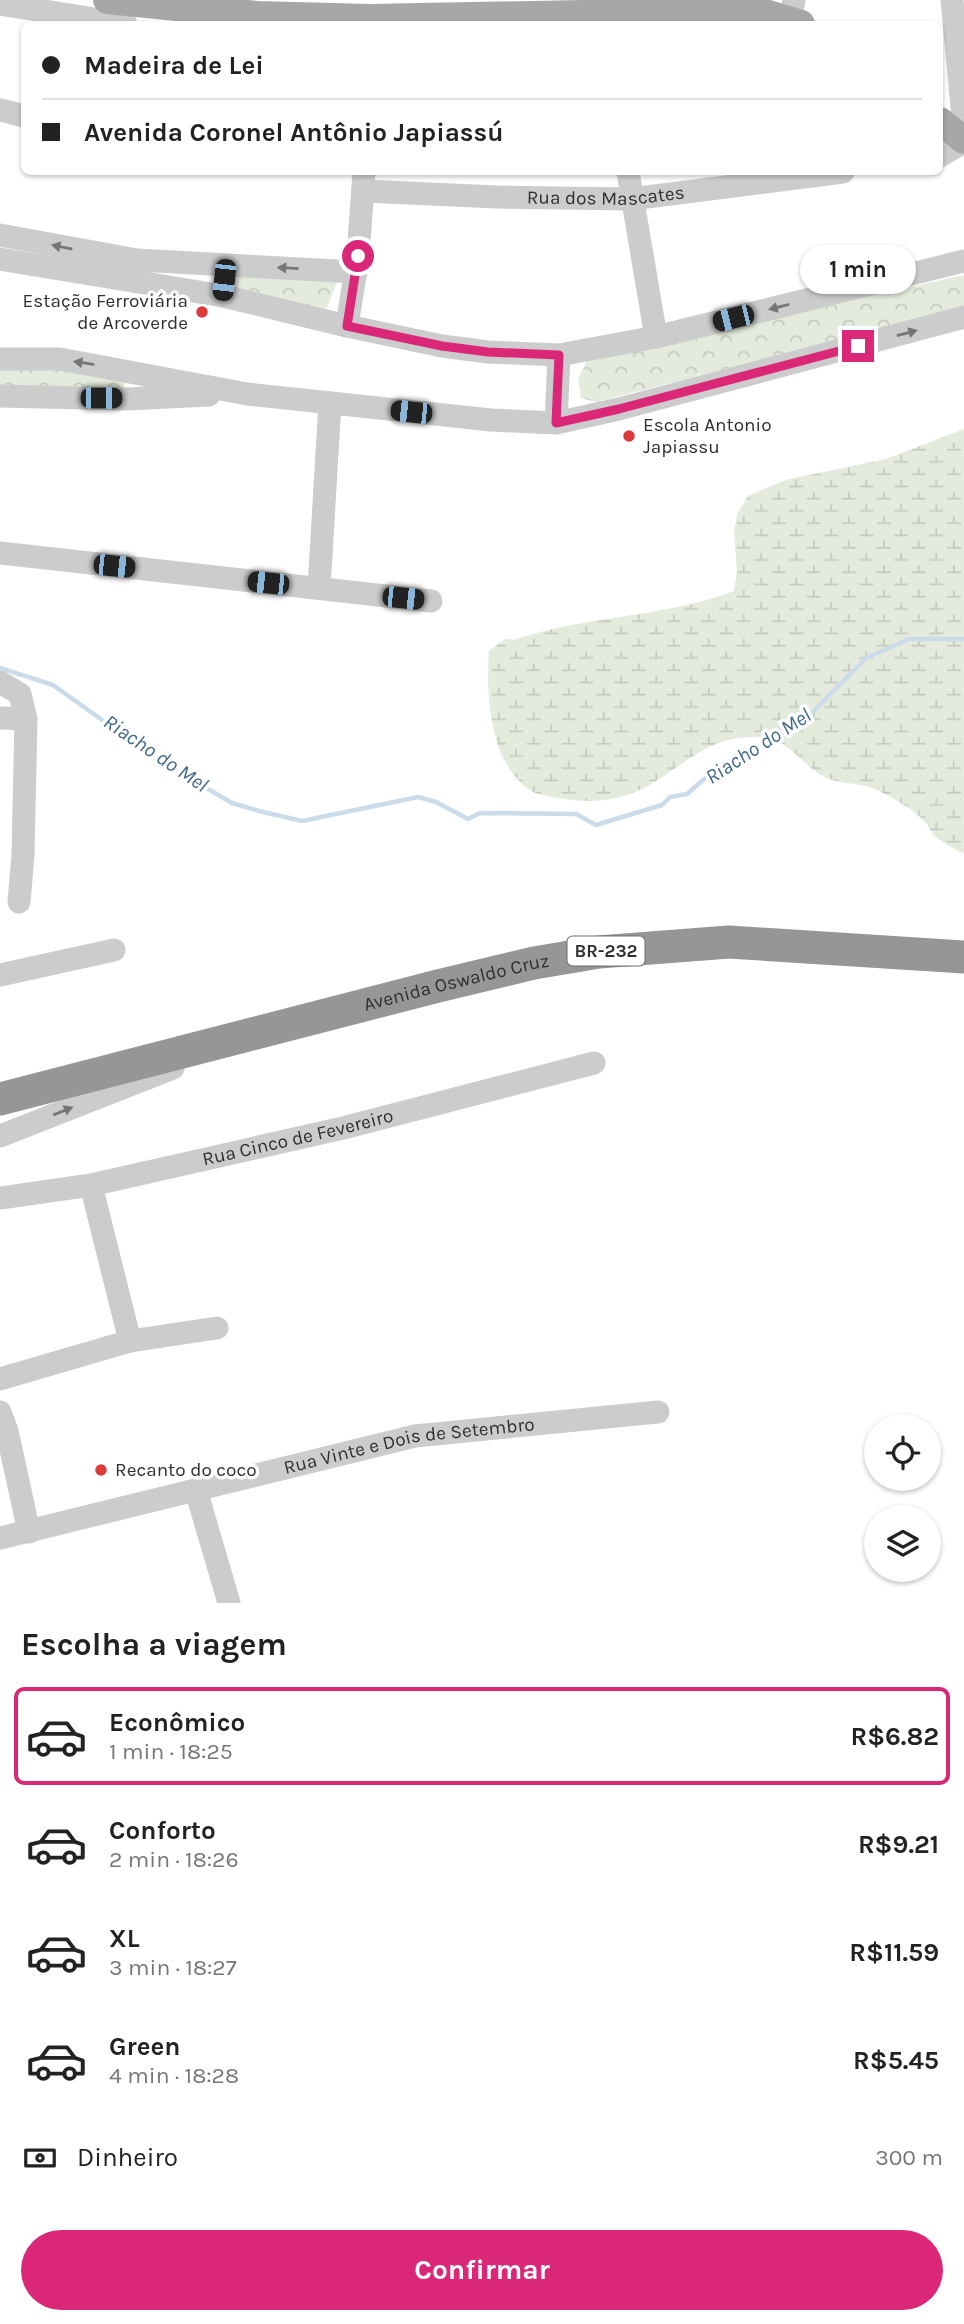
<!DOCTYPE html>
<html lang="pt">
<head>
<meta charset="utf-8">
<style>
	body { margin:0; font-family:Karla,sans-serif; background:#f2f2f2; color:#222; height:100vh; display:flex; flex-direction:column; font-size:26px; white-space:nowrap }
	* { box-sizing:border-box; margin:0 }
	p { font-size:23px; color:#767676 }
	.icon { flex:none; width:38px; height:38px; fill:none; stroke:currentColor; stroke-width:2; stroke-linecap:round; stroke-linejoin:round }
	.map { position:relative; height:1603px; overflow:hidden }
	.panel { display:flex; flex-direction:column; background:#fff; flex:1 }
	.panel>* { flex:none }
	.guide { position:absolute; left:21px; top:21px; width:922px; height:154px; border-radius:10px; box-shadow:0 2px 5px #0004; display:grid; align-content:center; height:154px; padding:0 21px; background:#fff }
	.tools { position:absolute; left:864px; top:1414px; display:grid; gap:14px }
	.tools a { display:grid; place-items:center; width:77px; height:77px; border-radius:50%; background:#fff; box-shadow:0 2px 5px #0004; font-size:35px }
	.end { position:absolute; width:32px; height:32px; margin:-16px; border:9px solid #db2777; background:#fff; box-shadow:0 0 0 4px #fff }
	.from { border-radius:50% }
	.bubble { position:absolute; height:49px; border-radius:24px; background:#fff; box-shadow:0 2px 5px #0004; font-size:23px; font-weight:700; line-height:49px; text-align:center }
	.car { position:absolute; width:21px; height:42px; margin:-21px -10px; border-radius:9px; box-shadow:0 0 5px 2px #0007; background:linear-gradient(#222 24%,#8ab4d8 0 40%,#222 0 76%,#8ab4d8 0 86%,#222 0) }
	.guide b { display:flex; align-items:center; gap:24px; height:66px; font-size:26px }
	.guide b+b { border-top:2px solid #e0e0e0 }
	.guide i { width:18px; height:18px; background:#222 }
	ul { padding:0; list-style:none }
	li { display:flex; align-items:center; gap:21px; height:98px; margin:0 14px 10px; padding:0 7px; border:4px solid transparent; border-radius:10px }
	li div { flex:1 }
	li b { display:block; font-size:26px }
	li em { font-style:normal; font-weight:700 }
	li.selected { border-color:#db2777 }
	li>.icon { width:63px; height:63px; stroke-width:1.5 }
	h2 { padding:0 21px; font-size:32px; line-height:84px }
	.pay { display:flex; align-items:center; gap:18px; height:77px; padding:0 21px; font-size:26px }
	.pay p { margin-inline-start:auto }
	.cta { display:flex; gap:14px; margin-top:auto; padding:14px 21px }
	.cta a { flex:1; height:80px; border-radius:42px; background:#db2777; color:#fff; font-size:28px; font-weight:700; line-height:80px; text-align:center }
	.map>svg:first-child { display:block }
</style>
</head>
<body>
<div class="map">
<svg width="964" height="1603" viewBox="0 0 964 1603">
	<defs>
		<pattern id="wetland-marsh" width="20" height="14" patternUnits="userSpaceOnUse" patternTransform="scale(1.75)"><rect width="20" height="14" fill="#e4ebdd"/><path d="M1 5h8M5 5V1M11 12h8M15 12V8" fill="none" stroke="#c4cabe"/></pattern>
		<pattern id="park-crowns" width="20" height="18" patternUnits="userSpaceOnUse" patternTransform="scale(1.75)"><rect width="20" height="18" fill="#e4ebdd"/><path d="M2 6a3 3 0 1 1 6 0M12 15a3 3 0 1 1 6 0" fill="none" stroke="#c4cabe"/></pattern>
	</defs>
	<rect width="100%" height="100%" fill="#fff"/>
	<path fill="url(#wetland-marsh)" d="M964 429V854C955 849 945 844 937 838 931 833 929 826 924 821 912 808 894 799 879 791 860 781 837 786 819 774 802 763 788 741 767 738 703 729 680 777 627 795 606 802 586 802 564 799 555 797 542 796 533 792 489 765 486 697 489 651L505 639 514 640C586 615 664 618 734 591L737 572 734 532 737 514 748 496 785 480 886 459Z"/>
	<path fill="url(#park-crowns)" d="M232 274 337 282 327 308 316 309 234 291Z
		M964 275V308L596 402 581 398 578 380 588 359Z
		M55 365 125 382 123 392 0 387V367Z"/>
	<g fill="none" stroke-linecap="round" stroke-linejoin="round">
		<path stroke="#cadbea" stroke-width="4.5" d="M0 668 53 685 105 722 137 738 155 758 232 803 259 811 302 821 418 797 436 802 468 819 480 813 576 814 596 825 662 805 670 797 687 794 718 767 771 739 784 727 807 718 866 658 909 639H964"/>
		<g stroke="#ccc" stroke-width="23">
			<path d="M952 0 964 129"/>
			<path d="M0 4 126 24"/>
			<path d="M790 20 794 0"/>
			<path d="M0 110 24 116"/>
			<path d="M940 156 964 142"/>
			<path d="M628 172 656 337"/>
			<path id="s1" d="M364 191 497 197 631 199 843 172"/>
			<path d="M0 235 137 260 356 272"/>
			<path d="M0 259 223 296 347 326 442 346 488 352 559 355 656 337 964 261"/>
			<path d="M347 326 358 256 364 172"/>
			<path d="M0 359H60L247 394 491 420 556 423 619 409 964 317"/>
			<path d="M0 396 126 399 209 395"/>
			<path d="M556 423 559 355"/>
			<path d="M0 553 431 601"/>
			<path d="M319 588 330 403"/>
			<path d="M0 682 20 694 26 719 23 855 19 902"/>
			<path d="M0 718 26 719"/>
			<path d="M0 975 114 950"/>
			<path d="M0 1136 173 1068"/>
			<path d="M91 1185 130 1341"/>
			<path id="s2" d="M0 1198 91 1185 343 1128 594 1063"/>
			<path d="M0 1379 130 1341 217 1328"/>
			<path d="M0 1412 7 1431 29 1532"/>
			<path d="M196 1490 229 1603"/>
			<path id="s3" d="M0 1538 415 1436 658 1412"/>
		</g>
		<path stroke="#a7a7a7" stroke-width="28" d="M107 0 257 15 370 18 741 11 765 13 801 24
			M940 121 964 140"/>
		<path stroke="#969696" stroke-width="33" id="s4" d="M0 1099 438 986 534 963 599 952 729 942 964 957"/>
	</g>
	<defs><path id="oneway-solid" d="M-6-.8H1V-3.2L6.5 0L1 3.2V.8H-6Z" transform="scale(1.75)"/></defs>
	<g fill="#767676">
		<use href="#oneway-solid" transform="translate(62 247) rotate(-169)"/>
		<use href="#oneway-solid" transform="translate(288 268) rotate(-177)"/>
		<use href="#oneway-solid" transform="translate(779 307) rotate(166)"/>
		<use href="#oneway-solid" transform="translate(907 333) rotate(-15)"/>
		<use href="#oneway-solid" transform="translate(84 363) rotate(-171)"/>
		<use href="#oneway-solid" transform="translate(63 1111) rotate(-22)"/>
	</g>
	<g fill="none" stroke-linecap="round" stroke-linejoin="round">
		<path stroke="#db2777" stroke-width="9" d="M358 256 347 326 442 346 488 352 559 355 556 423 619 409 858 346"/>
	</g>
	<g fill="#db3b3b" stroke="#fff" stroke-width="2.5">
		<circle cx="202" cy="312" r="7"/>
		<circle cx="629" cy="436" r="7"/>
		<circle cx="101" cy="1470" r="7"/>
	</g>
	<g text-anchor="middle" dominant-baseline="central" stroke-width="7" stroke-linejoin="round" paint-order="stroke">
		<rect fill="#fff" stroke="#6d6d6d" stroke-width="2" x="567.5" y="936.5" width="77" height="29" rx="5"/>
		<g font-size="18" font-weight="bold" fill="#2f2f2f">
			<text x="606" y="951">BR-232</text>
		</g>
		<g font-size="19" fill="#2f2f2f" stroke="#fff">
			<text stroke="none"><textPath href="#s1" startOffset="242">Rua dos Mascates</textPath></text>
			<text stroke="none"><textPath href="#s4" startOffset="471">Avenida Oswaldo Cruz</textPath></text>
			<text stroke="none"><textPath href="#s2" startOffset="304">Rua Cinco de Fevereiro</textPath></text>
			<text stroke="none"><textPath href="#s3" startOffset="420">Rua Vinte e Dois de Setembro</textPath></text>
		</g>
		<g font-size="19" fill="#2f2f2f" stroke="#fff" text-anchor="start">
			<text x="188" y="301" text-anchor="end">Estação Ferroviária<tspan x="188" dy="22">de Arcoverde</tspan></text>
			<text x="643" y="425">Escola Antonio<tspan x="643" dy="22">Japiassu</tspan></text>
			<text x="115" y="1470">Recanto do coco</text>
		</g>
		<g font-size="21" font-style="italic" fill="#41698c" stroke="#fff">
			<text transform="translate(758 746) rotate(-33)">Riacho do Mel</text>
			<text transform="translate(156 753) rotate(34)">Riacho do Mel</text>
		</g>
	</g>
</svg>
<div class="tools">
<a><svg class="icon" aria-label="locate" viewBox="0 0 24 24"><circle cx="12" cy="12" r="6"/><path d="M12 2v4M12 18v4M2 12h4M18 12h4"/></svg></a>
<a><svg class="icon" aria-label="layers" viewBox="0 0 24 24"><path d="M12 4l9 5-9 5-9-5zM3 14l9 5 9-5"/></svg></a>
</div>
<i class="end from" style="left:358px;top:256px"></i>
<i class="end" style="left:858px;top:346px"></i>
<div class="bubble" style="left:800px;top:245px;width:116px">1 min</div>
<i class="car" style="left:224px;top:280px;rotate:186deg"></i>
<i class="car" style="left:733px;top:318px;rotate:256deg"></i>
<i class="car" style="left:101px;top:398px;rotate:90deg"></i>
<i class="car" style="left:411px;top:412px;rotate:276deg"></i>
<i class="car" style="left:114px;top:566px;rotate:96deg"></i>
<i class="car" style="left:268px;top:583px;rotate:276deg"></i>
<i class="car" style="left:403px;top:598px;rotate:96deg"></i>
<div class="guide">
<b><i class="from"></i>Madeira de Lei</b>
<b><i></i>Avenida Coronel Antônio Japiassú</b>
</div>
</div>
<section class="panel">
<h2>Escolha a viagem</h2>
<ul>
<li class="selected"><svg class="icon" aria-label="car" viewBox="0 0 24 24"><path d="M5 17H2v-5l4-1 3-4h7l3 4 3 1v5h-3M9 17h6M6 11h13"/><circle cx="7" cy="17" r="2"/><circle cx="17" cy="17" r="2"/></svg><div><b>Econômico</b><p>1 min · 18:25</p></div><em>R$6.82</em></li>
<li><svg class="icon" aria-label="car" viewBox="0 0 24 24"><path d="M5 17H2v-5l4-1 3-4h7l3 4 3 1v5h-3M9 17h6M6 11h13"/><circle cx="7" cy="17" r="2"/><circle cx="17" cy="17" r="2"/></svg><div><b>Conforto</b><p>2 min · 18:26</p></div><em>R$9.21</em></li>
<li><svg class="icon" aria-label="car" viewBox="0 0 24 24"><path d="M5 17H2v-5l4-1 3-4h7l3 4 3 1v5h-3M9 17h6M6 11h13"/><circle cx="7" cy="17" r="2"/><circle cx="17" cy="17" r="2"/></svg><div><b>XL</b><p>3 min · 18:27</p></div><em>R$11.59</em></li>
<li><svg class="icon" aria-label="car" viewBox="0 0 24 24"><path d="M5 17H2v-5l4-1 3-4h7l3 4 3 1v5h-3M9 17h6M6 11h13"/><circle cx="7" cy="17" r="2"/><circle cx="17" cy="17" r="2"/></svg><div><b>Green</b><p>4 min · 18:28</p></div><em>R$5.45</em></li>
</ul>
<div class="pay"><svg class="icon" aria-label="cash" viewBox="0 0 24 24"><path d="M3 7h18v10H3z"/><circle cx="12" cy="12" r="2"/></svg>Dinheiro<p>300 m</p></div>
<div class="cta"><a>Confirmar</a></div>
</section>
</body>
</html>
